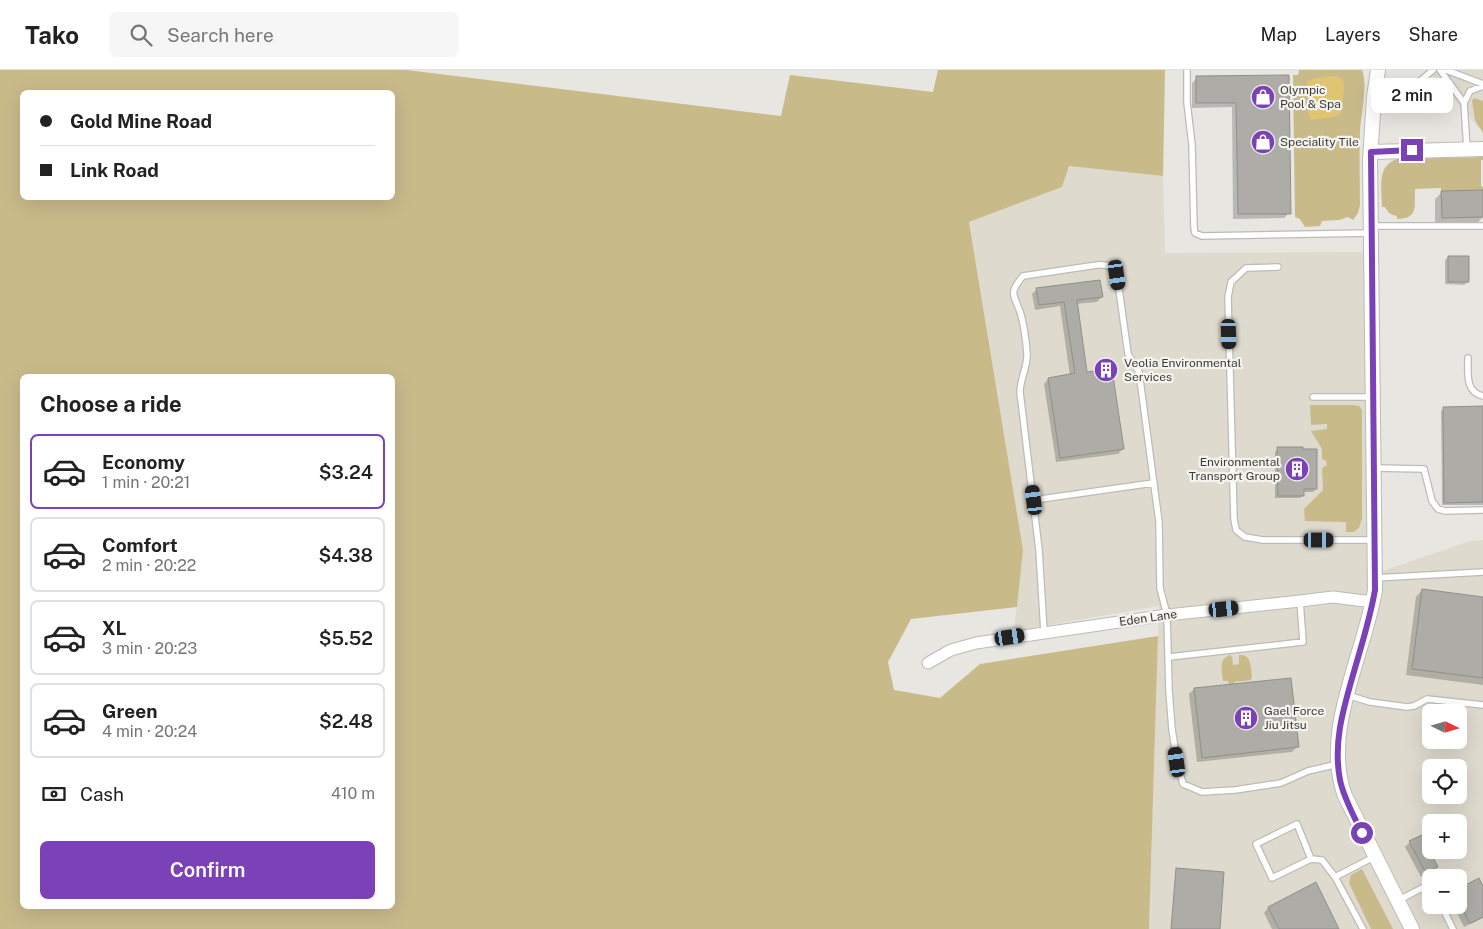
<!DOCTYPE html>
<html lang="en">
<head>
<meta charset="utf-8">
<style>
	body { margin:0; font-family:"Public Sans",sans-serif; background:#f6f6f6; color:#222; height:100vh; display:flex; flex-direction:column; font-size:19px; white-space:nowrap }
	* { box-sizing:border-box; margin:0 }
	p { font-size:16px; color:#767676 }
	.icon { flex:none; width:28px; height:28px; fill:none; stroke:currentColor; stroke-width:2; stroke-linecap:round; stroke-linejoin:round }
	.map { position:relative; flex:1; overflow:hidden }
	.drawer { position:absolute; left:20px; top:304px; width:375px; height:535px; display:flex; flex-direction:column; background:#fff; border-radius:8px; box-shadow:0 5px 20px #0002 }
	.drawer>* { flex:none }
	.guide { position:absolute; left:20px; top:20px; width:375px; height:110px; border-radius:8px; box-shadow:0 5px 20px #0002; display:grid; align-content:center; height:110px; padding:0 20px; background:#fff }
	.needle { width:32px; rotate:95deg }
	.tools { position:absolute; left:1422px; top:634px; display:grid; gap:10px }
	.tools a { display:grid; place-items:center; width:45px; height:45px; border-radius:8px; background:#fff; box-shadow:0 5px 20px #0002; font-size:25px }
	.end { position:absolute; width:22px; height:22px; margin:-11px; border:6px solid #7b42b8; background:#fff; box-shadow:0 0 0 2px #fff }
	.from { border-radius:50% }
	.bubble { position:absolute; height:35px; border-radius:8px; background:#fff; box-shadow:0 5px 20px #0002; font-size:16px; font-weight:600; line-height:35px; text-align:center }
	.car { position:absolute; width:15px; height:30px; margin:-15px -8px; border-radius:6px; box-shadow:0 0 4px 1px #0007; background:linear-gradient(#222 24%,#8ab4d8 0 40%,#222 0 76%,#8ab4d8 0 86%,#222 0) }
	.guide b { display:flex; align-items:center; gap:18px; height:48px; font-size:19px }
	.guide b+b { border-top:1px solid #e0e0e0 }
	.guide i { width:12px; height:12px; background:#222 }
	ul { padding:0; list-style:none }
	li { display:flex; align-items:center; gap:15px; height:75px; margin:0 10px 8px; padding:0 10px; border:2px solid #e0e0e0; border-radius:8px }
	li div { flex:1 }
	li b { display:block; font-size:19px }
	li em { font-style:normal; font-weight:600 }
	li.on { border-color:#7b42b8 }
	li>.icon { width:45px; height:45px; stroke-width:1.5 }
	h2 { padding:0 20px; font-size:22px; line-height:60px }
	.pay { display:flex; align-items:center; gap:12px; height:55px; padding:0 20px; font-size:19px }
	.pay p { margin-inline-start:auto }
	.primary-button { display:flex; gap:10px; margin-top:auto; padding:10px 20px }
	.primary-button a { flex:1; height:58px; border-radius:8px; background:#7b42b8; color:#fff; font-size:20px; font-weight:600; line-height:58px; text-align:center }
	header { display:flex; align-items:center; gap:30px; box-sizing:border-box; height:70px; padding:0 25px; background:#fff; border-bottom:1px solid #e0e0e0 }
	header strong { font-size:24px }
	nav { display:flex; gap:28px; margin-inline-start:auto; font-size:18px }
	.search { width:350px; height:45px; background:#f6f6f6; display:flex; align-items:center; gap:12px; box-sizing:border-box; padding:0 18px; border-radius:8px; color:#767676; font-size:19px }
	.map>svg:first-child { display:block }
</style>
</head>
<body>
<header>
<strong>Tako</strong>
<div class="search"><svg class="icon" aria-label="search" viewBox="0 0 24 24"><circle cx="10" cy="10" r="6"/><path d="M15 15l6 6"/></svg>Search here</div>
<nav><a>Map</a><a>Layers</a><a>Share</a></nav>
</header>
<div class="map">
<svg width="1483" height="859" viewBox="0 0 1483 859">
	<rect width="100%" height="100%" fill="#e7e6e1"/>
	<path fill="#dedace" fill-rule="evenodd" d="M1428 0H1483V61L1479 58Z
		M1069 96 1163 106 1165 183 1364 182 1370 514 1371 505 1470 471 1483 470V859H1149L1159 536 1014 561 1023 480 969 152 1062 117ZM1431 642H1459V670H1431ZM1431 698H1459V725H1431ZM1431 752H1459V780H1431ZM1431 808H1459V835H1431Z"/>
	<path fill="#c9ba8a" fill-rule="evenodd" d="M0 0H407L781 46 790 5 933 22 938 0H1165L1163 106 1069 96 1062 117 969 152 1023 480 1017 537 911 549 888 592 894 620 940 628 980 594 1158 566 1149 859H0ZM392 22V128H22V22ZM22 306H392V836H22Z
		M1299 0H1362C1368 15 1361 44 1360 61 1359 86 1360 111 1360 135L1358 143 1353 150 1348 147 1339 150 1322 151 1320 156 1305 157 1300 149 1295 147 1293 5H1298Z
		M1474 28 1483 31V63L1475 50 1472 31Z
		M1483 87V90H1481V116L1483 117V120L1441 121V118L1415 119C1414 137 1419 148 1397 149V146C1391 145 1388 143 1385 137H1382C1382 119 1376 96 1397 89Z
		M1310 335H1353L1359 336 1362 340V448L1359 458 1354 462H1346V452L1305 451 1304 439 1323 420 1322 398 1327 395 1326 391 1322 389V379L1311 361 1327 359V354L1311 355Z
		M1230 585 1232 587 1233 595 1239 594V585C1252 584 1251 598 1252 608H1251V610L1234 612V614L1229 615 1228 611H1223C1222 601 1218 589 1230 585Z
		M1362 799 1393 859H1371L1370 857 1349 813 1351 805Z"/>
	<path fill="#dfc572" d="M1337 6 1343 10 1344 18 1341 43 1333 47 1311 50 1308 43 1307 12C1315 6 1327 7 1337 6Z"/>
	<path fill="#0003" d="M1288 7 1289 143 1284 148 1233 149 1232 37 1192 38V13L1197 8Z
		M1442 122 1483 147 1476 154H1435V129Z
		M1448 187 1468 212 1464 215 1445 214V190Z
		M1037 219 1102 227 1097 232 1076 234 1086 303 1123 379 1118 384 1056 392 1044 314 1048 309 1070 306 1060 236 1035 240 1032 224Z
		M1444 338H1483V435H1442L1441 341Z
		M1278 379 1316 419 1313 422H1303V425L1300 428H1275V382Z
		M1422 520 1483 528V615L1406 605 1416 527Z
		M1194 619 1297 677 1292 682 1197 692 1189 624Z
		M1410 772 1437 796 1432 801 1421 807 1405 777Z
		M1177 799 1219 859H1171Z
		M1478 810 1483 819V848L1464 857 1455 839 1460 833 1459 821Z
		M1268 838 1338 859H1272L1264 843Z"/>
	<path fill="#adaca7" stroke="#908f8b" d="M1289 5 1291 144H1238L1236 33H1196V6Z
		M1483 120V147L1442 148 1441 121Z
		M1448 186H1469V212H1448Z
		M1100 210 1103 227 1077 230 1087 302 1112 299 1124 379 1060 388 1048 308 1075 303 1064 232 1039 235 1036 218Z
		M1483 336V432L1444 433 1443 337Z
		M1277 377H1303V379H1317V419H1304V426H1278Z
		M1422 519 1483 527V608L1412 599Z
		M1291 608 1299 677 1202 688 1194 618Z
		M1422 765 1438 797 1426 803 1409 771Z
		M1176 798 1224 802 1220 859H1171Z
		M1479 808 1483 816V847L1471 853 1469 852 1459 833 1465 829 1460 818Z
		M1316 812 1339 859H1279L1268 837Z"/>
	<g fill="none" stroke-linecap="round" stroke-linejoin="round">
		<g stroke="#bcbbb6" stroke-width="8">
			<path id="service" d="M1187 0V32L1192 75 1194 158 1195 163 1202 166 1371 163
				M1440 0 1464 33
				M1446 0 1483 14
				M1401 20 1413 17 1433 0
				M1467 79 1464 33 1470 21 1483 16
				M1371 156H1483
				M1278 197 1246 198 1231 212 1228 227 1234 449 1236 460 1245 467 1263 470H1375
				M1468 288C1468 303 1465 322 1483 326
				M1313 327H1373
				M1374 398 1424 399 1432 431 1438 439 1445 441 1483 440
				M1034 430 1153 413
				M1375 508 1483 502
				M1044 562 1039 480 1020 322C1020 308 1028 297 1027 283 1026 271 1024 256 1021 245 1015 225 1007 225 1023 206L1097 195C1106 194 1113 196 1117 205L1128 284 1139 302 1159 452 1160 518 1167 545 1169 621 1172 659 1177 692 1183 714 1202 722 1235 720 1281 713 1308 701 1338 694
				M1169 587 1303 572 1300 531
				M1347 625 1370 632 1407 637 1414 636 1427 629 1483 635
				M1311 789 1272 808 1256 774 1297 754 1311 789 1322 790 1335 807
				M1397 831 1430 814 1431 816
				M1441 835 1453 859
				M1363 859 1335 807 1374 787"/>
		</g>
		<g stroke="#bcbbb6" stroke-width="13">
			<path id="minor" d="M928 593 951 580 976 573 1167 545 1300 531 1333 527 1373 532"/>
		</g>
		<g stroke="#bcbbb6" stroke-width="16">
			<path id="tertiary" d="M1378 0 1374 27 1370 90 1375 520C1364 586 1321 661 1345 726L1412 859
				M1371 82 1483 79"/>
		</g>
		<use href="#service" stroke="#fff" stroke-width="5.5"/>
		<use href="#minor" stroke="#fff" stroke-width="11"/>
		<use href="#tertiary" stroke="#fff" stroke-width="14"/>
	</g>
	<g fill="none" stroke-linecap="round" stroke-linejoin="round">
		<path stroke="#7b42b8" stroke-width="6" d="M1362 763C1354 746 1344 729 1340 710 1333 673 1343 640 1353 605 1361 577 1370 549 1375 520L1371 82 1412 80"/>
	</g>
	<defs>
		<g id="shop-disc" transform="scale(1.25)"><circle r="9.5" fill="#7b42b8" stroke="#f5f3ee"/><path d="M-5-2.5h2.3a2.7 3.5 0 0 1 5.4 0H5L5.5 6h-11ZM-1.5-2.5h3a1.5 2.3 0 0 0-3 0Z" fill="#fff"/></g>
		<g id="building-disc" transform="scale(1.25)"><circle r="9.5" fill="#7b42b8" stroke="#f5f3ee"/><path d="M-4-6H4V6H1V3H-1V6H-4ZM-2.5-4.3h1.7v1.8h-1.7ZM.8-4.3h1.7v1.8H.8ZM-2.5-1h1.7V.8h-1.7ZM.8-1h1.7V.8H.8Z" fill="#fff"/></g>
	</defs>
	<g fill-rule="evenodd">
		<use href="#shop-disc" x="1263" y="27"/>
		<use href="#shop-disc" x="1263" y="72"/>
		<use href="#building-disc" x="1106" y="300"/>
		<use href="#building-disc" x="1297" y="399"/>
		<use href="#building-disc" x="1246" y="648"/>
	</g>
	<g text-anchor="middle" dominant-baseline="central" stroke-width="4.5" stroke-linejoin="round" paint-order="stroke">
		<g font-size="12" fill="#3b3a38" stroke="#f5f3ee" text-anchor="start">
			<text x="1280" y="20">Olympic<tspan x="1280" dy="14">Pool &amp; Spa</tspan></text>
			<text x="1280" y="72">Speciality Tile</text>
			<text x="1124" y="293">Veolia Environmental<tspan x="1124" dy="14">Services</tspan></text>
			<text x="1280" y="392" text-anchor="end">Environmental<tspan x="1280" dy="14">Transport Group</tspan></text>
			<text x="1264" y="641">Gael Force<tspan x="1264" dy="14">Jiu Jitsu</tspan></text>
		</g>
		<g font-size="12" fill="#3b3a38" stroke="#f5f3ee">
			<text transform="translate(1148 548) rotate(-8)">Eden Lane</text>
		</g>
	</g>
</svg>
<div class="tools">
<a><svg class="needle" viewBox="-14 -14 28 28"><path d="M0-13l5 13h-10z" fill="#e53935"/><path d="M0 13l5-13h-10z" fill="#767676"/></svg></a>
<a><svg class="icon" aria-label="locate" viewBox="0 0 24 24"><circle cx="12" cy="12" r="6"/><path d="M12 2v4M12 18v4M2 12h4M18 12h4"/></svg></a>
<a>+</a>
<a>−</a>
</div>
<i class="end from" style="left:1362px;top:763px"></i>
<i class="end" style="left:1412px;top:80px"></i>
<div class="bubble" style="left:1371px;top:8px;width:82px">2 min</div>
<i class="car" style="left:1117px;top:205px;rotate:172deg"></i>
<i class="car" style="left:1229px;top:264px;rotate:178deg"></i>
<i class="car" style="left:1034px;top:430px;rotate:353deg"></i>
<i class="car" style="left:1319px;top:470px;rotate:90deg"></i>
<i class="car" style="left:1224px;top:539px;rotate:84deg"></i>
<i class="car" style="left:1010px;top:567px;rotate:81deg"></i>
<i class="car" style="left:1177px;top:692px;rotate:352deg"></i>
<div class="guide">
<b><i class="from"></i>Gold Mine Road</b>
<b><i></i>Link Road</b>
</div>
<section class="drawer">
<h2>Choose a ride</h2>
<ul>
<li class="on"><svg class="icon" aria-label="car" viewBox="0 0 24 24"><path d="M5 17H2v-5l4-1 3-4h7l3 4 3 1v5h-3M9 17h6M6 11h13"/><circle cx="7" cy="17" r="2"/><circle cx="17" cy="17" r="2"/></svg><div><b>Economy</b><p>1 min · 20:21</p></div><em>$3.24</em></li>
<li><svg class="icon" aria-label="car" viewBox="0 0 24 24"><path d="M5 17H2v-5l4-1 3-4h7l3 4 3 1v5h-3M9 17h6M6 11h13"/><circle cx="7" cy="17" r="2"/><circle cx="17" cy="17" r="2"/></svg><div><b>Comfort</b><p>2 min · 20:22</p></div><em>$4.38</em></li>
<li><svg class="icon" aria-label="car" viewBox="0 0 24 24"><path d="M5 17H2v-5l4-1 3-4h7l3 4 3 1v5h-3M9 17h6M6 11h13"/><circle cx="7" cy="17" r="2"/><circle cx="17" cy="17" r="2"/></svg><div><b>XL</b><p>3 min · 20:23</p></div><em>$5.52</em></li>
<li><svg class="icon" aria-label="car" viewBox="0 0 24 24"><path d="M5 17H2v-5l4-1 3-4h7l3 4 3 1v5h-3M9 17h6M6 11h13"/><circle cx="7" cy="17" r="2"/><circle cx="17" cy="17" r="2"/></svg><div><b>Green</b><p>4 min · 20:24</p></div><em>$2.48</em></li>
</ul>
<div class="pay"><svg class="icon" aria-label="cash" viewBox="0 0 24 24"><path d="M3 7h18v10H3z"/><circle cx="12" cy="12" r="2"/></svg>Cash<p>410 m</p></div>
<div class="primary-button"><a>Confirm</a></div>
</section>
</div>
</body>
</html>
